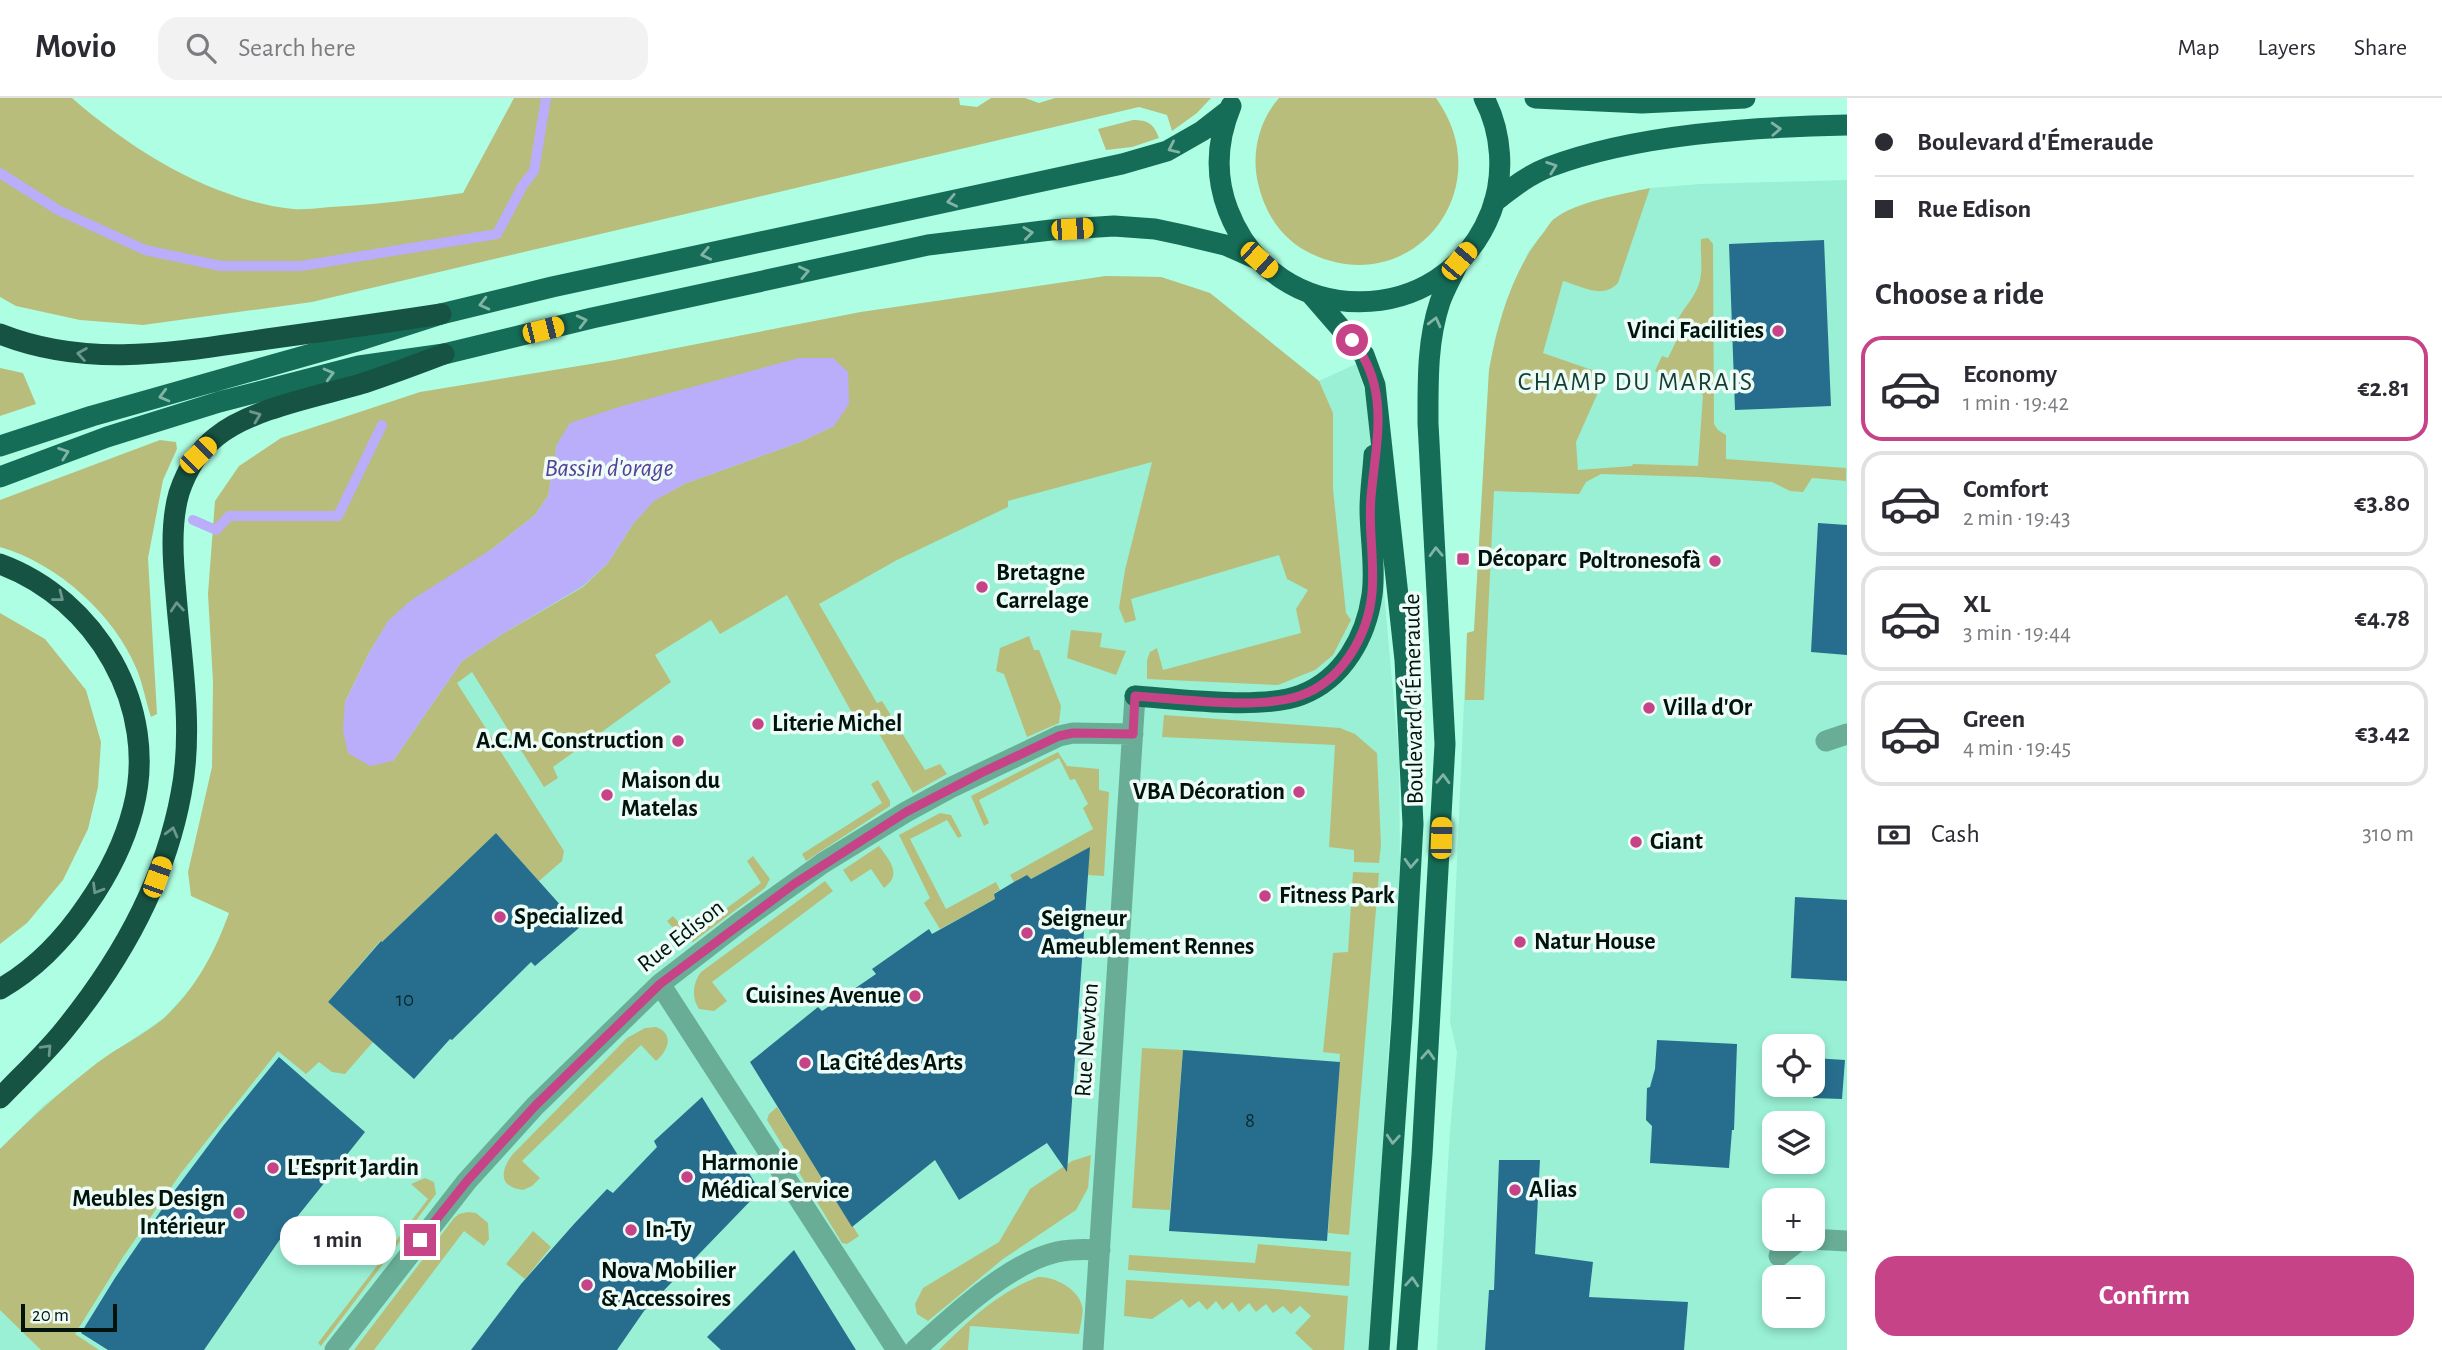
<!DOCTYPE html>
<html lang="en">
<head>
<meta charset="utf-8">
<style>
	body { margin:0; font-family:"Alegreya Sans",sans-serif; background:#f2f2f3; color:#2b2b33; height:100vh; display:flex; flex-direction:column; font-size:26px; white-space:nowrap }
	* { box-sizing:border-box; margin:0 }
	p { font-size:23px; color:#7c7c81 }
	.icon { flex:none; width:38px; height:38px; fill:none; stroke:currentColor; stroke-width:2; stroke-linecap:round; stroke-linejoin:round }
	.map { position:relative; flex:1; overflow:hidden }
	.sheet { display:flex; flex-direction:column; background:#fff; width:595px }
	.sheet>* { flex:none }
	.guide { display:grid; align-content:center; height:154px; padding:0 28px; background:#fff }
	.buttons { position:absolute; left:1762px; top:936px; display:grid; gap:14px }
	.buttons a { display:grid; place-items:center; width:63px; height:63px; border-radius:14px; background:#fff; box-shadow:0 4px 10px #0003; font-size:35px }
	.scale { position:absolute; left:21px; bottom:18px; width:96px; box-sizing:border-box; padding-left:7px; border:4px solid #00140d; border-top:0; font-size:19px; line-height:24px; white-space:nowrap; color:#00140d; -webkit-text-stroke:5px #edfcf6; paint-order:stroke }
	.end { position:absolute; width:32px; height:32px; margin:-16px; border:9px solid #c74388; background:#fff; box-shadow:0 0 0 4px #fff }
	.from { border-radius:50% }
	.bubble { position:absolute; height:49px; border-radius:21px; background:#fff; box-shadow:0 4px 10px #0003; font-size:23px; font-weight:600; line-height:49px; text-align:center }
	.car { position:absolute; width:21px; height:42px; margin:-21px -10px; border-radius:9px; box-shadow:0 0 5px 2px #0007; background:linear-gradient(#f5c518 24%,#345 0 40%,#f5c518 0 76%,#345 0 86%,#f5c518 0) }
	.guide b { display:flex; align-items:center; gap:24px; height:66px; font-size:26px }
	.guide b+b { border-top:2px solid #e1e1e2 }
	.guide i { width:18px; height:18px; background:#2b2b33 }
	ul { padding:0; list-style:none }
	li { display:flex; align-items:center; gap:21px; height:105px; margin:0 14px 10px; padding:0 14px; border:4px solid #e1e1e2; border-radius:21px }
	li div { flex:1 }
	li b { display:block; font-size:26px }
	li em { font-style:normal; font-weight:600 }
	li.selected { border-color:#c74388 }
	li>.icon { width:63px; height:63px; stroke-width:1.5 }
	h2 { padding:0 28px; font-size:32px; line-height:84px }
	.pay { display:flex; align-items:center; gap:18px; height:77px; padding:0 28px; font-size:26px }
	.pay p { margin-inline-start:auto }
	.action { display:flex; gap:14px; margin-top:auto; padding:14px 28px }
	.action a { flex:1; height:80px; border-radius:21px; background:#c74388; color:#fff; font-size:28px; font-weight:600; line-height:80px; text-align:center }
	header { display:flex; align-items:center; gap:42px; box-sizing:border-box; height:98px; padding:0 35px; background:#fff; border-bottom:2px solid #e1e1e2 }
	header strong { font-size:33px }
	nav { display:flex; gap:38px; margin-inline-start:auto; font-size:24px }
	.search { width:490px; height:63px; background:#f2f2f3; display:flex; align-items:center; gap:18px; box-sizing:border-box; padding:0 24px; border-radius:21px; color:#7c7c81; font-size:26px }
	main { display:flex; flex:1; min-height:0 }
	.map>svg:first-child { display:block }
</style>
</head>
<body>
<header>
<strong>Movio</strong>
<div class="search"><svg class="icon" aria-label="search" viewBox="0 0 24 24"><circle cx="10" cy="10" r="6"/><path d="M15 15l6 6"/></svg>Search here</div>
<nav><a>Map</a><a>Layers</a><a>Share</a></nav>
</header>
<main>
<div class="map">
<svg width="1847" height="1252" viewBox="0 0 1847 1252">
	<rect width="100%" height="100%" fill="#aefee3"/>
	<path fill="#99f0d4" fill-rule="evenodd" d="M1847 82V1252H1437L1450 1033 1457 954 1450 924 1467 535 1474 533 1489 272 1496 236 1528 154 1554 121 1593 103 1650 90 1701 86ZM1774 948H1813V987H1774ZM1774 1026H1813V1064H1774ZM1774 1102H1813V1141H1774ZM1774 1180H1813V1218H1774Z
		M1106 178 1161 179 1210 195 1319 283 1356 266 1366 296 1399 659 1400 768 1370 1252H0V1051L43 1008 99 964 164 920 191 890 217 850 261 734 615 262 861 214Z"/>
	<path fill="#b9bd7b" fill-rule="evenodd" d="M0 0H72C133 53 212 102 293 111 305 112 318 110 330 109 375 107 419 101 463 95L514 0H959L960 7 977 9 991 0H1025L1039 5 1055 0H1211L1197 15 1172 33 1167 17 1139 9 312 204 143 227 80 222 16 208 0 199Z
		M1279 0H1436C1503 93 1408 207 1306 153 1280 139 1264 113 1258 85 1251 56 1259 22 1279 0Z
		M1133 22C1148 22 1154 26 1159 40L1132 49 1106 52 1098 31Z
		M1650 90 1618 185C1602 202 1582 188 1563 183L1543 255 1592 272 1593 280 1600 290 1576 344 1578 372 1632 368 1633 366 1698 368 1703 297 1655 273 1662 258 1668 260 1685 225 1678 221C1685 208 1697 197 1700 182 1703 169 1700 154 1701 141L1708 140 1713 146 1714 326 1718 332 1726 337V361L1846 370V383L1812 380 1803 394 1790 393 1772 384 1698 379 1601 376 1586 384 1579 396 1494 393 1484 602H1465L1467 535 1474 533 1489 272C1498 223 1512 173 1544 134 1547 130 1550 124 1554 121 1575 104 1623 96 1650 90Z
		M1106 178 1161 179 1210 195 1319 283 1333 315V391L1346 515 1351 522 1333 557 1315 572 1278 587 1147 581V562L1150 554 1157 550 1163 572 1301 535 1296 511 1308 492 1287 481 1279 457 1131 501 1136 522 1125 525 1119 510 1125 472 1152 364 1008 403V409L897 462 819 506 877 605 882 603 925 672 940 666 947 676 913 695 869 618 857 624 787 497 720 536 711 522 655 557 671 584 553 669 558 680 544 689 472 574 457 585 564 753 562 763 539 783 496 735 382 844 380 843 328 904 373 944 345 976 332 974 319 964 306 976 278 953 181 1075 123 1159 75 1236 99 1252H41L0 1212V1051C31 1020 62 992 97 965 118 949 144 937 164 920 195 892 215 854 229 815L191 798 188 774 212 669 213 584 208 496 215 403 239 368 281 340 420 294 615 262 861 214ZM834 328 800 344 684 386 653 403 633 426 608 465 583 489 504 535 462 563 393 663 345 604 369 555 388 524 492 451 535 417 548 398 557 346Z
		M0 270 23 275 36 306 0 318Z
		M160 342 176 344 177 351 163 382 148 460 157 616 151 619C146 604 143 587 137 572 114 516 58 466 0 449V402Z
		M0 515 45 541 86 592 101 644 98 689 88 731 63 782 27 825 0 846Z
		M1071 532 1102 535 1100 549 1126 553 1116 577 1067 560Z
		M1029 538 1034 552H1039L1061 608 1059 625 1027 639 1004 576 996 573 1000 550Z
		M1164 617 1340 630 1355 636 1377 655 1381 747 1379 765 1354 764V752L1329 749 1335 647 1162 639Z
		M1058 654 1067 668 1099 671V692L1109 694 1104 778 1088 777 1089 750 1031 781 1027 778 1014 784 1010 777 1093 731 1083 710 1088 706 1075 681 1070 682 1059 660 979 702 989 725 984 728 971 698Z
		M878 682 890 703V708L806 763 802 756 882 705 871 686Z
		M940 715 951 717 962 738 958 740 947 722 910 741 946 811 996 784 1000 792 994 795 995 801 940 831 924 805 930 800 899 737Z
		M879 748C889 762 903 776 884 790L871 771 851 784 843 772Z
		M753 758 770 781 765 790 693 844 684 843 667 823 673 818 690 837 761 785 747 763Z
		M1353 774 1379 775 1349 1137 1328 1135 1340 956 1323 954 1333 855 1348 854Z
		M825 783 833 793 712 884 727 903 714 913 699 911C691 899 693 885 701 874Z
		M656 929C675 936 668 953 656 963L641 947 522 1063 540 1080 532 1088 523 1092C497 1089 501 1071 513 1056L627 940 645 930Z
		M1142 950 1183 952 1170 1112 1132 1110Z
		M777 1009 859 1138 847 1146 842 1145 767 1022 769 1016Z
		M1091 1057 1088 1090 1076 1112 1003 1161 928 1223 917 1216 915 1206 923 1190 999 1144 1030 1091 1072 1063Z
		M425 1080 434 1084 436 1096 321 1248 318 1245 428 1101 411 1086Z
		M468 1114 476 1115 488 1125 489 1141 484 1148 464 1133 374 1252H354L454 1120 459 1116Z
		M533 1133 551 1149 525 1181 506 1166Z
		M1258 1146 1351 1154 1349 1188 1128 1172 1129 1157 1255 1165Z
		M1038 1179C1053 1178 1078 1190 1082 1208 1084 1215 1080 1228 1079 1236L970 1228 968 1252H939C968 1223 998 1194 1038 1179Z
		M1126 1182 1275 1191 1348 1198 1344 1252H1313L1295 1235 1311 1218 1300 1208 1291 1216 1283 1208 1273 1215 1266 1206 1256 1214 1249 1205 1239 1214 1232 1204 1223 1212 1216 1203 1207 1212 1199 1203 1189 1210 1182 1201 1152 1221 1124 1218Z"/>
	<path fill="#baadfa" d="M799 260H833L848 274 849 306 834 328 800 344 684 386 654 403 633 426 608 465 583 488 504 535 462 563 393 663 370 668 348 655 343 633 345 604 369 555 388 523 410 503 492 451 535 417 548 398 557 346 570 325 622 308Z"/>
	<g fill="none" stroke-linecap="round" stroke-linejoin="round">
		<path stroke="#baadfa" stroke-width="10" d="M0 75 58 112 145 152 221 168H301L497 136 523 87 534 73 546 0
			M193 422 216 432 229 418H338L382 327"/>
	</g>
	<path fill="#276e8e" d="M1824 142 1831 308 1735 312 1729 146Z
		M1818 425 1847 427V557L1811 554Z
		M496 735 580 829 535 868 531 864 452 942 450 941 414 981 328 904 381 843 382 844Z
		M1090 749 1067 1074 1047 1045 959 1102 935 1062 852 1129 750 964 818 909 822 913 876 876 872 871 929 831 932 836 995 801 994 796 1014 784 1027 777 1031 781Z
		M1795 799 1847 802V883L1791 880Z
		M1657 942 1737 946 1734 1032H1732L1729 1070 1650 1065 1652 1028 1646 1022 1647 990 1650 989 1655 971Z
		M1183 952 1340 964 1327 1143 1169 1133Z
		M279 959 365 1034 285 1134 204 1252H108L81 1235 115 1180 175 1092 223 1028Z
		M1813 960 1845 962 1842 1001 1813 1000Z
		M702 999 760 1093 644 1213 617 1252H471L521 1186 574 1126 607 1091 613 1095 657 1049 654 1043Z
		M1499 1062H1540L1535 1156 1593 1164 1589 1199 1688 1204 1684 1252H1485L1489 1192H1494Z
		M794 1152 856 1252H721L707 1239Z"/>
	<g fill="none" stroke-linecap="round" stroke-linejoin="round">
		<path stroke="#69ad97" stroke-width="21" d="M1826 643 1847 636
			M660 886 897 1252
			M1809 1141 1847 1143
			M1779 1158 1801 1141
			M335 1252 467 1083 535 1008 660 886 739 825 823 765 906 714 950 690 1059 638 1073 635 1133 636
			M915 1252C952 1219 1008 1165 1057 1154 1071 1151 1086 1151 1100 1152
			M1093 1252 1135 598"/>
		<path stroke="#166d57" stroke-width="21" d="M1535 0 1642 5 1745 0
			M1231 8C1217 42 1215 78 1228 112 1274 234 1444 234 1491 114 1505 78 1502 34 1484 0
			M1494 104C1511 91 1528 77 1549 69 1637 36 1753 29 1847 27
			M1311 196 1364 257 1375 287 1405 562 1413 726 1402 923 1379 1252
			M0 348 92 318 354 244 441 216 552 189 1122 66 1167 53 1202 33 1229 12
			M0 379 107 339 219 304 359 268 444 256 592 220 928 147 1051 132 1114 128 1155 131 1183 137 1225 147 1259 162
			M1135 598C1178 601 1263 612 1301 597 1343 581 1366 539 1372 497 1376 469 1370 438 1370 411 1370 393 1373 375 1374 357
			M1407 1252 1422 1057 1445 646 1428 325C1428 284 1427 243 1440 204 1445 190 1453 177 1459 163"/>
		<path stroke="#165343" stroke-width="21" d="M0 236C88 271 177 254 267 241 325 233 383 225 441 216
			M0 466C96 501 160 609 133 711 124 746 108 777 87 807 64 841 37 870 0 891
			M0 1000C22 977 46 955 65 931 121 862 165 783 181 696 194 631 181 561 176 496 173 464 170 426 179 395 186 374 198 353 216 339 251 310 321 298 364 285 391 276 418 266 444 256"/>
	</g>
	<defs><path id="oneway-chevron" d="M-2-3.5L2.5 0L-2 3.5" fill="none" stroke-width="1.6" stroke-linecap="round" stroke-linejoin="round" transform="scale(1.75)"/></defs>
	<g stroke="#82b4a6">
		<use href="#oneway-chevron" transform="translate(1776 31) rotate(-3)"/>
		<use href="#oneway-chevron" transform="translate(1173 50) rotate(155)"/>
		<use href="#oneway-chevron" transform="translate(1552 69) rotate(-20)"/>
		<use href="#oneway-chevron" transform="translate(952 103) rotate(168)"/>
		<use href="#oneway-chevron" transform="translate(1028 135) rotate(-7)"/>
		<use href="#oneway-chevron" transform="translate(706 156) rotate(168)"/>
		<use href="#oneway-chevron" transform="translate(804 174) rotate(-12)"/>
		<use href="#oneway-chevron" transform="translate(484 206) rotate(166)"/>
		<use href="#oneway-chevron" transform="translate(582 223) rotate(-14)"/>
		<use href="#oneway-chevron" transform="translate(1435 224) rotate(-76)"/>
		<use href="#oneway-chevron" transform="translate(329 276) rotate(-15)"/>
		<use href="#oneway-chevron" transform="translate(164 298) rotate(165)"/>
		<use href="#oneway-chevron" transform="translate(64 355) rotate(-20)"/>
		<use href="#oneway-chevron" transform="translate(1436 454) rotate(-92)"/>
		<use href="#oneway-chevron" transform="translate(1443 681) rotate(-88)"/>
		<use href="#oneway-chevron" transform="translate(1411 765) rotate(93)"/>
		<use href="#oneway-chevron" transform="translate(1428 957) rotate(-87)"/>
		<use href="#oneway-chevron" transform="translate(1393 1041) rotate(94)"/>
		<use href="#oneway-chevron" transform="translate(1412 1184) rotate(-86)"/>
	</g>
	<g stroke="#6c978b">
		<use href="#oneway-chevron" transform="translate(82 256) rotate(-171)"/>
		<use href="#oneway-chevron" transform="translate(256 318) rotate(-21)"/>
		<use href="#oneway-chevron" transform="translate(59 499) rotate(38)"/>
		<use href="#oneway-chevron" transform="translate(177 509) rotate(-95)"/>
		<use href="#oneway-chevron" transform="translate(172 734) rotate(-75)"/>
		<use href="#oneway-chevron" transform="translate(97 791) rotate(121)"/>
		<use href="#oneway-chevron" transform="translate(47 951) rotate(-47)"/>
	</g>
	<g fill="none" stroke-linecap="round" stroke-linejoin="round">
		<path stroke="#c74388" stroke-width="9" d="M420 1142 467 1083 535 1008 660 886 794 786 906 714 981 675 1059 638 1073 635 1133 636 1135 598C1182 601 1256 612 1299 598 1342 584 1368 537 1372 495 1375 463 1368 431 1371 399 1376 342 1391 291 1352 242"/>
	</g>
	<g fill="#c74388" stroke="#edfcf6" stroke-width="2.5">
		<circle cx="1778" cy="233" r="7"/>
		<rect x="1456" y="454" width="14" height="14" rx="3.5"/>
		<circle cx="1715" cy="463" r="7"/>
		<circle cx="982" cy="489" r="7"/>
		<circle cx="1649" cy="610" r="7"/>
		<circle cx="758" cy="626" r="7"/>
		<circle cx="678" cy="643" r="7"/>
		<circle cx="1299" cy="694" r="7"/>
		<circle cx="607" cy="697" r="7"/>
		<circle cx="1636" cy="744" r="7"/>
		<circle cx="1265" cy="798" r="7"/>
		<circle cx="500" cy="819" r="7"/>
		<circle cx="1027" cy="835" r="7"/>
		<circle cx="1520" cy="844" r="7"/>
		<circle cx="915" cy="898" r="7"/>
		<circle cx="805" cy="965" r="7"/>
		<circle cx="273" cy="1070" r="7"/>
		<circle cx="687" cy="1079" r="7"/>
		<circle cx="1515" cy="1092" r="7"/>
		<circle cx="239" cy="1115" r="7"/>
		<circle cx="631" cy="1132" r="7"/>
		<circle cx="587" cy="1187" r="7"/>
	</g>
	<g text-anchor="middle" dominant-baseline="central" stroke-width="7" stroke-linejoin="round" paint-order="stroke">
		<g font-size="21" fill="#0a2a2d">
			<text x="405" y="901">10</text>
			<text x="1250" y="1022">8</text>
		</g>
		<g font-size="24" font-weight="bold" fill="#00140d" stroke="#edfcf6" text-anchor="start">
			<text x="1764" y="233" text-anchor="end">Vinci Facilities</text>
			<text x="1477" y="461">Décoparc</text>
			<text x="1701" y="463" text-anchor="end">Poltronesofà</text>
			<text x="996" y="475">Bretagne<tspan x="996" dy="28">Carrelage</tspan></text>
			<text x="1663" y="610">Villa d'Or</text>
			<text x="772" y="626">Literie Michel</text>
			<text x="664" y="643" text-anchor="end">A.C.M. Construction</text>
			<text x="621" y="683">Maison du<tspan x="621" dy="28">Matelas</tspan></text>
			<text x="1285" y="694" text-anchor="end">VBA Décoration</text>
			<text x="1650" y="744">Giant</text>
			<text x="1279" y="798">Fitness Park</text>
			<text x="514" y="819">Specialized</text>
			<text x="1041" y="821">Seigneur<tspan x="1041" dy="28">Ameublement Rennes</tspan></text>
			<text x="1534" y="844">Natur House</text>
			<text x="901" y="898" text-anchor="end">Cuisines Avenue</text>
			<text x="819" y="965">La Cité des Arts</text>
			<text x="701" y="1065">Harmonie<tspan x="701" dy="28">Médical Service</tspan></text>
			<text x="287" y="1070">L'Esprit Jardin</text>
			<text x="1529" y="1092">Alias</text>
			<text x="225" y="1101" text-anchor="end">Meubles Design<tspan x="225" dy="28">Intérieur</tspan></text>
			<text x="645" y="1132">In-Ty</text>
			<text x="601" y="1173">Nova Mobilier<tspan x="601" dy="28">&amp; Accessoires</tspan></text>
		</g>
		<g font-size="24" fill="#00140d" stroke="#edfcf6">
			<text transform="translate(1414 601) rotate(-91)">Boulevard d'Émeraude</text>
			<text transform="translate(681 838) rotate(-38)">Rue Edison</text>
			<text transform="translate(1087 942) rotate(-86)">Rue Newton</text>
		</g>
		<g font-size="26" letter-spacing="2" fill="#143e33" stroke="#edfcf6">
			<text x="1636" y="284">CHAMP DU MARAIS</text>
		</g>
		<g font-size="26" font-style="italic" fill="#574099" stroke="#edfcf6">
			<text x="609" y="370">Bassin d'orage</text>
		</g>
	</g>
</svg>
<div class="buttons">
<a><svg class="icon" aria-label="locate" viewBox="0 0 24 24"><circle cx="12" cy="12" r="6"/><path d="M12 2v4M12 18v4M2 12h4M18 12h4"/></svg></a>
<a><svg class="icon" aria-label="layers" viewBox="0 0 24 24"><path d="M12 4l9 5-9 5-9-5zM3 14l9 5 9-5"/></svg></a>
<a>+</a>
<a>−</a>
</div>
<div class="scale">20 m</div>
<i class="end from" style="left:1352px;top:242px"></i>
<i class="end" style="left:420px;top:1142px"></i>
<div class="bubble" style="left:280px;top:1118px;width:116px">1 min</div>
<i class="car" style="left:1072px;top:131px;rotate:86deg"></i>
<i class="car" style="left:1259px;top:162px;rotate:132deg"></i>
<i class="car" style="left:1459px;top:163px;rotate:40deg"></i>
<i class="car" style="left:543px;top:232px;rotate:76deg"></i>
<i class="car" style="left:198px;top:357px;rotate:45deg"></i>
<i class="car" style="left:1441px;top:740px;rotate:2deg"></i>
<i class="car" style="left:157px;top:779px;rotate:20deg"></i>
</div>
<section class="sheet">
<div class="guide">
<b><i class="from"></i>Boulevard d'Émeraude</b>
<b><i></i>Rue Edison</b>
</div>
<h2>Choose a ride</h2>
<ul>
<li class="selected"><svg class="icon" aria-label="car" viewBox="0 0 24 24"><path d="M5 17H2v-5l4-1 3-4h7l3 4 3 1v5h-3M9 17h6M6 11h13"/><circle cx="7" cy="17" r="2"/><circle cx="17" cy="17" r="2"/></svg><div><b>Economy</b><p>1 min · 19:42</p></div><em>€2.81</em></li>
<li><svg class="icon" aria-label="car" viewBox="0 0 24 24"><path d="M5 17H2v-5l4-1 3-4h7l3 4 3 1v5h-3M9 17h6M6 11h13"/><circle cx="7" cy="17" r="2"/><circle cx="17" cy="17" r="2"/></svg><div><b>Comfort</b><p>2 min · 19:43</p></div><em>€3.80</em></li>
<li><svg class="icon" aria-label="car" viewBox="0 0 24 24"><path d="M5 17H2v-5l4-1 3-4h7l3 4 3 1v5h-3M9 17h6M6 11h13"/><circle cx="7" cy="17" r="2"/><circle cx="17" cy="17" r="2"/></svg><div><b>XL</b><p>3 min · 19:44</p></div><em>€4.78</em></li>
<li><svg class="icon" aria-label="car" viewBox="0 0 24 24"><path d="M5 17H2v-5l4-1 3-4h7l3 4 3 1v5h-3M9 17h6M6 11h13"/><circle cx="7" cy="17" r="2"/><circle cx="17" cy="17" r="2"/></svg><div><b>Green</b><p>4 min · 19:45</p></div><em>€3.42</em></li>
</ul>
<div class="pay"><svg class="icon" aria-label="cash" viewBox="0 0 24 24"><path d="M3 7h18v10H3z"/><circle cx="12" cy="12" r="2"/></svg>Cash<p>310 m</p></div>
<div class="action"><a>Confirm</a></div>
</section>
</main>
</body>
</html>
